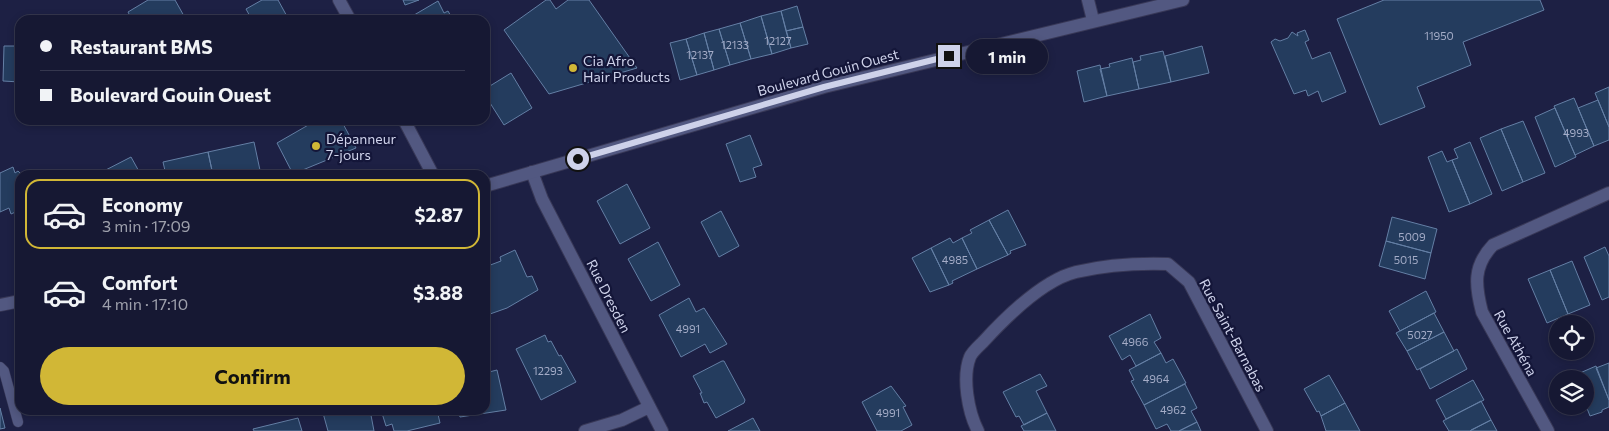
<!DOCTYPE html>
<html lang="en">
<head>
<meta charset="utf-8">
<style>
	body { margin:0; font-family:Commissioner,sans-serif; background:#23253f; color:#f1f3f6; height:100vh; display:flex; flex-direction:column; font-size:19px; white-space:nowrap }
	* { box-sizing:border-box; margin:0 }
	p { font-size:16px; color:#9ea0ac }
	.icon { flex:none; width:28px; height:28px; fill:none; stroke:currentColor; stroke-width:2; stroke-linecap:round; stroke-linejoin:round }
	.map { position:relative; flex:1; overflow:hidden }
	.side { position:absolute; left:15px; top:170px; width:475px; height:245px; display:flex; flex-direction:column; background:#161833; border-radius:15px; box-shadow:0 2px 8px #0003,0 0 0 1px #35374e }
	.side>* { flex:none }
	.banner { position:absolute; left:15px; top:15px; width:475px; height:110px; border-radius:15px; box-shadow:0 2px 8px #0003,0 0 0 1px #35374e; display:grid; align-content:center; height:110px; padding:0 25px; background:#161833 }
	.tools { position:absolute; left:1549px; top:315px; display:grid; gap:10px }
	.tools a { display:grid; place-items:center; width:45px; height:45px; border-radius:50%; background:#161833; box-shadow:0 2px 8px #0003,0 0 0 1px #35374e; font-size:25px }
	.end { position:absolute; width:22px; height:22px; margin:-11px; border:6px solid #ced2ea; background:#111; box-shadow:0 0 0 2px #111 }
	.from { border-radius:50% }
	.bubble { position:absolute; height:35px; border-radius:18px; background:#161833; box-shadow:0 2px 8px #0003,0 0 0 1px #35374e; font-size:16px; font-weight:700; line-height:35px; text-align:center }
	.banner b { display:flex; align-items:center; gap:18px; height:48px; font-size:19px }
	.banner b+b { border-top:1px solid #35374e }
	.banner i { width:12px; height:12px; background:#f1f3f6 }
	ul { padding:9px 0 0; list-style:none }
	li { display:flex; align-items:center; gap:15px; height:70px; margin:0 10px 8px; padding:0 15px; border:2px solid transparent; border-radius:15px }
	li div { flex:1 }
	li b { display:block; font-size:19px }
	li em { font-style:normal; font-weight:700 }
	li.current { border-color:#d1b736 }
	li>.icon { width:45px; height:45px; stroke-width:1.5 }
	.button { display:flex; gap:10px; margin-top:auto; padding:10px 25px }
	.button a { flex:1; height:58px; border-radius:30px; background:#d1b736; color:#111; font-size:20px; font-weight:700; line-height:58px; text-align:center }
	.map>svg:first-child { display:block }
</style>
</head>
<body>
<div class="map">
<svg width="1609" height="431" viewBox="0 0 1609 431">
	<rect width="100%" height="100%" fill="#1d2044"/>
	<path fill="#243c5e" stroke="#647fa5" d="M148 0H175L184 16 177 20H132L128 12Z
		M262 0H278L289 20H252L246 9Z
		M403 0H419L405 5Z
		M546 0H550L556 9 568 0H589L637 68 549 94 504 30Z
		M1384 0H1540L1544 10 1463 42 1471 65 1417 87 1425 107 1380 125 1337 19Z
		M438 1 444 13 448 11 453 20H410L409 18Z
		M797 6 803 27 786 31 781 11Z
		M781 11 791 48 772 54 761 16Z
		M761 16 772 54 751 59 740 23Z
		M740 23 751 59 730 65 719 29Z
		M803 27 808 44 791 48 786 31Z
		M719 29 730 65 714 70 704 33Z
		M1305 30 1309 40 1305 42 1312 59 1330 52 1346 92 1322 102 1318 91 1308 96 1306 90 1294 94 1271 42 1275 39 1280 41 1288 38 1292 32 1298 36 1297 33Z
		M704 33 714 70 697 75 686 39Z
		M686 39 697 75 680 80 670 43Z
		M4 46H20V82L3 81Z
		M1202 46 1209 73 1171 82 1165 56Z
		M1163 51 1171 82 1139 89 1133 62 1141 60 1140 56Z
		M1132 58 1139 89 1107 96 1100 69 1110 67 1109 64Z
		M1100 65 1107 96 1084 102 1077 71Z
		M511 73 532 108 504 125 485 95V89Z
		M1609 87V127L1595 93Z
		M1574 98 1594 146 1575 155 1554 106Z
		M1598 100 1609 127V140L1594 146 1578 108Z
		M1555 108 1576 157 1555 167 1535 117Z
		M317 120H341L356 148 293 174 277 143Z
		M1523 121 1545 173 1523 182 1501 129Z
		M1501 129 1523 182 1502 191 1480 138Z
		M750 135 762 165 753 168 756 177 740 182 726 144Z
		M254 142 261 175H213L208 152Z
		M1470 142 1492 194 1470 204 1452 160 1458 158 1454 149Z
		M1442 151 1447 162 1452 160 1470 204 1449 212 1428 157Z
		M208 152 213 175H166L163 162Z
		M131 157 141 175H96Z
		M13 167 15 173 18 171 22 175H20V210L11 214 9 208 0 212V173Z
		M627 184 650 228 620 244 597 201Z
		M1008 210 1026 245 1010 251 1011 253 1008 255 989 220Z
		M721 211 739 246 719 257 701 222Z
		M1392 217 1437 229 1431 253 1386 241Z
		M989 220 1008 255 977 269 962 238 972 233 970 230Z
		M950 238 953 243 962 238 977 269 952 281 953 283 949 285 931 248Z
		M1386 241 1431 253 1425 279 1379 266Z
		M658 242 680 285 651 301 628 259Z
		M1605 247 1609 256V297L1602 300 1584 257Z
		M931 248 949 285 930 292 912 258Z
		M515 250 527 277 532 276 538 290 507 308 490 314 485 301V267L501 261 500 257Z
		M1572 261 1590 305 1568 314 1550 270Z
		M1550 270 1568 314 1547 323 1528 279Z
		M1426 291 1436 312 1400 331 1389 311Z
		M689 298 696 312 704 308 727 344 710 353 705 344 681 357 659 315Z
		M1434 313 1444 332 1407 351 1396 333Z
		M1150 314 1161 338 1154 342 1161 353 1136 366 1130 355 1122 360 1109 336Z
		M1444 332 1454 351 1417 370 1407 351Z
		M545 335 548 342 551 341 559 356 561 355 576 382 541 400 516 349Z
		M1457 349 1467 369 1430 389 1420 369Z
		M1161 353 1166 363 1173 359 1186 383 1144 405 1131 381 1134 380 1129 370Z
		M722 361H724L745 400 744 403 716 418 707 402 704 403 700 393H702L693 376Z
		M1609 363V400L1596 368Z
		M1596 366 1609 400V407L1602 410V412L1590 416 1585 403V379H1574L1573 376Z
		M497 370 506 410 460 417 458 410H485V373Z
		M1040 374 1047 386 1036 391 1047 413 1024 425 1019 416 1016 417 1003 392Z
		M1329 375 1345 403 1321 416 1319 411 1317 412 1304 389Z
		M1473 380 1484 400 1446 419 1436 400Z
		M1185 384 1197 408 1191 411 1197 422 1179 431H1171L1167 424 1156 429 1144 405Z
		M891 386 906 406 903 407 912 425 901 431H877L862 402Z
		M1481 401 1491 420 1470 431H1449L1443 421Z
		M1345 403 1360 431H1326L1321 416Z
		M0 408 5 428 0 429Z
		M338 410H370L374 431H328L323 413Z
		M381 410H437L440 423 407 431H394L392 424 386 426Z
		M1047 413 1056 431H1024L1021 426Z
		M298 418 302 431H254L253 429Z
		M753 418 760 431H728Z
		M1491 420 1497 431H1470L1471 430Z
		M1197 422 1201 431H1179Z"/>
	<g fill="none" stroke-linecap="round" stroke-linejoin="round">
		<g stroke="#383857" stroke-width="11">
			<path id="lane" d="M0 367 4 371 18 422"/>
		</g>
		<g stroke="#383857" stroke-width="14">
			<path id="street" d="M339 0 350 20
				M1088 0 1093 20
				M404 120 433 175
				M532 172 542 199 662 431
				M585 431 622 420 649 407
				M978 431C968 412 962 377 970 357 972 352 979 346 983 342 1005 318 1043 280 1076 272 1106 265 1137 263 1168 264L1189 282 1267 431
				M1548 431 1482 312C1475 285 1473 266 1493 245L1609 193"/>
		</g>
		<g stroke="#383857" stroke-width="14">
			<path id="secondary" d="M485 186 824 87 1183 0
				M0 305 20 301"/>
		</g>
		<use href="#lane" stroke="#525881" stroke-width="10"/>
		<use href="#street" stroke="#525881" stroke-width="12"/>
		<use href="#secondary" stroke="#525881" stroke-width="12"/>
	</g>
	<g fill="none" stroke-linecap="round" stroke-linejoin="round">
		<path stroke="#ced2ea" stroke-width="6" d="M578 159 824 87 949 56"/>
	</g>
	<g fill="#d1b736" stroke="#141639" stroke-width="2">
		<circle cx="573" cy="68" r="5"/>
		<circle cx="316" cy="146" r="5"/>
	</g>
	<g text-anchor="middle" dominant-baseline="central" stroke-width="4.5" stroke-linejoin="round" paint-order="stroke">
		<g font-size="11" fill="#a4acc7">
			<text x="1439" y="35">11950</text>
			<text x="778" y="40">12127</text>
			<text x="735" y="44">12133</text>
			<text x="700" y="54">12137</text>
			<text x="1576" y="132">4993</text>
			<text x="1412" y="236">5009</text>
			<text x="955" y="259">4985</text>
			<text x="1406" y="259">5015</text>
			<text x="688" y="328">4991</text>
			<text x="1420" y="334">5027</text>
			<text x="1135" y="341">4966</text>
			<text x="548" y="370">12293</text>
			<text x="1156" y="378">4964</text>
			<text x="1173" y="409">4962</text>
			<text x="888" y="412">4991</text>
		</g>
		<g font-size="14" fill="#ced2ea" stroke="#141639" text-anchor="start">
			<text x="583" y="60">Cia Afro<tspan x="583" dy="16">Hair Products</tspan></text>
			<text x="326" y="138">Dépanneur<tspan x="326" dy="16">7-jours</tspan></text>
		</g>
		<g font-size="14" fill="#ced2ea" stroke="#141639">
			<text transform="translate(828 72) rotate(-15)">Boulevard Gouin Ouest</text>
			<text transform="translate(609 296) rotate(63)">Rue Dresden</text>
			<text transform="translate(1233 335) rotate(62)">Rue Saint-Barnabas</text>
			<text transform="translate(1516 343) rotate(61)">Rue Athéna</text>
		</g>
	</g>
</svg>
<div class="tools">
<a><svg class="icon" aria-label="locate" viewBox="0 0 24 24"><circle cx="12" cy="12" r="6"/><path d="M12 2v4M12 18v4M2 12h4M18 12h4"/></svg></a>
<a><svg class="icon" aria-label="layers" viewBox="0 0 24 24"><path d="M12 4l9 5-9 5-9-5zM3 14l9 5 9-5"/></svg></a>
</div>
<i class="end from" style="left:578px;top:159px"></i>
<i class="end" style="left:949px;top:56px"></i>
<div class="bubble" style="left:966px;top:39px;width:82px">1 min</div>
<div class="banner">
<b><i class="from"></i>Restaurant BMS</b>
<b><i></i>Boulevard Gouin Ouest</b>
</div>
<section class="side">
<ul>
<li class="current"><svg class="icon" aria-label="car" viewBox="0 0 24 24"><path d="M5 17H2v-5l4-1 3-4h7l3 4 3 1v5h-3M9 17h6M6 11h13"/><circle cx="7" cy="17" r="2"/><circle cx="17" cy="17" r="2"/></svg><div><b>Economy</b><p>3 min · 17:09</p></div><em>$2.87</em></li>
<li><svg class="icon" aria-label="car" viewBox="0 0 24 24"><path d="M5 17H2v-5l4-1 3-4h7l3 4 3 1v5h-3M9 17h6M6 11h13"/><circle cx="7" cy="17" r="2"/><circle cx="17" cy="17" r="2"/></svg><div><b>Comfort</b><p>4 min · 17:10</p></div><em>$3.88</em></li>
</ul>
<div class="button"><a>Confirm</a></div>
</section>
</div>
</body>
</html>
